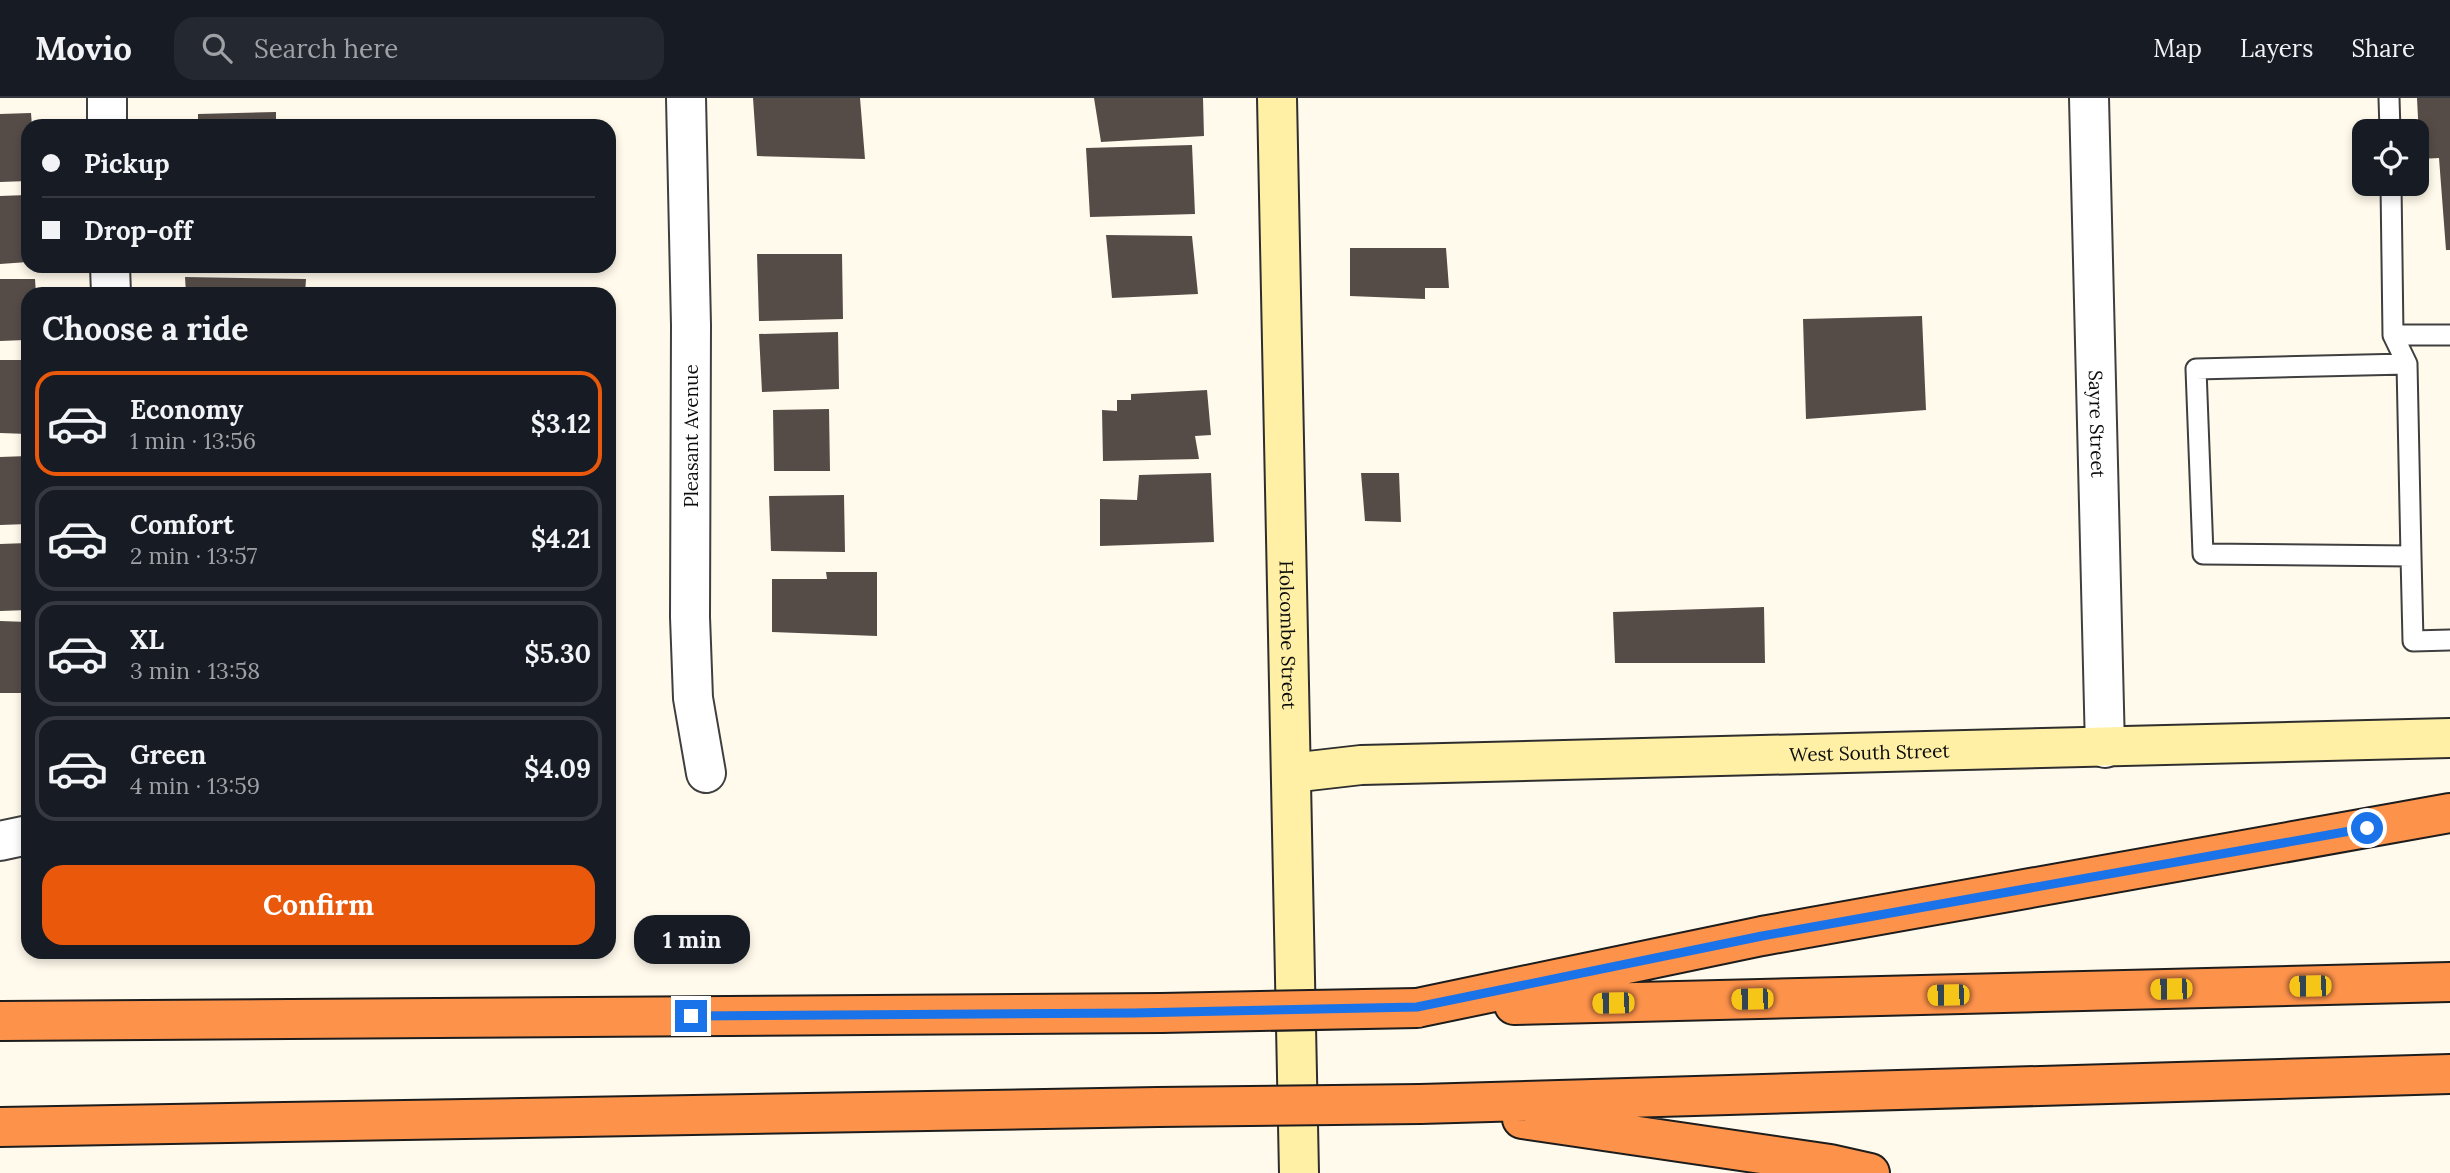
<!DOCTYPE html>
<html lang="en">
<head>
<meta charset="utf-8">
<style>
	body { margin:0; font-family:Lora,serif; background:#242831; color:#f1f3f6; height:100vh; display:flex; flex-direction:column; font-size:26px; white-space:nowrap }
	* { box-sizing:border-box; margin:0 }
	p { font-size:23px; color:#9ea1a6 }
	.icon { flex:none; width:38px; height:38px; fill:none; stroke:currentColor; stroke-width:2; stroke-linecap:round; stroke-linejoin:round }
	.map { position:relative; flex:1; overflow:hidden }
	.drawer { position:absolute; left:21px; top:189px; width:595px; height:672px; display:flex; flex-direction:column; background:#171b24; border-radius:21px; box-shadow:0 4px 10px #0003 }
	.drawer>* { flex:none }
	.banner { position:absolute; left:21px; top:21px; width:595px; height:154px; border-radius:21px; box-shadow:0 4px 10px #0003; display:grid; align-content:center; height:154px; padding:0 21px; background:#171b24 }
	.controls { position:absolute; left:2352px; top:21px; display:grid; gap:14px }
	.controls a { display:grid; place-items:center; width:77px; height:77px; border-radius:14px; background:#171b24; box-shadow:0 4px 10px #0003; font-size:35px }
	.end { position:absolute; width:32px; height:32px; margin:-16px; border:9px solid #1a73e8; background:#fff; box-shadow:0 0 0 4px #fff }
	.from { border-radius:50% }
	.bubble { position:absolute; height:49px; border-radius:21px; background:#171b24; box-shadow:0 4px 10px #0003; font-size:23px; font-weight:700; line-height:49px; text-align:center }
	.car { position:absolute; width:21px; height:42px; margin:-21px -10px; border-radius:9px; box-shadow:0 0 5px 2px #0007; background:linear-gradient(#f5c518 24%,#345 0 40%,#f5c518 0 76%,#345 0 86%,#f5c518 0) }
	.banner b { display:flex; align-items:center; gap:24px; height:66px; font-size:26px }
	.banner b+b { border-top:2px solid #363941 }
	.banner i { width:18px; height:18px; background:#f1f3f6 }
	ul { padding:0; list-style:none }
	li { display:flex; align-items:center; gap:21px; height:105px; margin:0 14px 10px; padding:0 7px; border:4px solid #363941; border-radius:21px }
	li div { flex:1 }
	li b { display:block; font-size:26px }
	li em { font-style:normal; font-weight:700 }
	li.active { border-color:#ea580c }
	li>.icon { width:63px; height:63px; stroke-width:1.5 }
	h2 { padding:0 21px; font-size:32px; line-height:84px }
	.primary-button { display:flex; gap:14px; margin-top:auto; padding:14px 21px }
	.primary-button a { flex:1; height:80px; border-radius:21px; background:#ea580c; color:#fff; font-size:28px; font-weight:700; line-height:80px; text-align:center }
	header { display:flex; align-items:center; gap:42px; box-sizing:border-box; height:98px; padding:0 35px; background:#171b24; border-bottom:2px solid #363941 }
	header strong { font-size:33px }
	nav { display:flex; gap:38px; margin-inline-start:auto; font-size:24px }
	.search { width:490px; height:63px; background:#242831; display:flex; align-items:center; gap:18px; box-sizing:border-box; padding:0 24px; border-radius:21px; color:#9ea1a6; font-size:26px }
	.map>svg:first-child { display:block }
</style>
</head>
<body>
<header>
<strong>Movio</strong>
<div class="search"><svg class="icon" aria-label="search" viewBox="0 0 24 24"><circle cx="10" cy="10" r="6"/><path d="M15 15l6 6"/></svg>Search here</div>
<nav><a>Map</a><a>Layers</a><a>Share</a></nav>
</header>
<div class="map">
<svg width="2450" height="1075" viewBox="0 0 2450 1075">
	<rect width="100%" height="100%" fill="#fffaeb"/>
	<path fill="#554c48" d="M753 0H860L865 61 757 58Z
		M1094 0H1203L1204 38 1101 44Z
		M2417 0H2450V152H2446L2439 60 2420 61Z
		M276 14V28H198V16Z
		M31 15 32 28H28V83L0 84V16Z
		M1192 47 1195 116 1090 119 1086 50Z
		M27 97 28 164 0 166V98Z
		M1106 137 1192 138 1198 196 1112 200Z
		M1350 150H1446L1449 190H1425V201L1350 198Z
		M757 156H842L843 221 759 223Z
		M185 179 306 181 305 196H186Z
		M0 181H35L36 196H28V221L24 220 25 242 0 243Z
		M1922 218 1926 312 1806 321 1803 221Z
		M838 234 839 291 762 294 759 236Z
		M0 262H28V336L0 335Z
		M1207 292 1211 337 1195 338 1199 361 1103 363 1102 312 1117 313V302H1131V296Z
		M829 311 830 373H774L773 312Z
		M28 358V426L0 427V359Z
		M1211 375 1214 444 1100 448V401L1137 402 1139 377Z
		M1361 375H1399L1401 424 1365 423Z
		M844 397 845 454 771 453 769 398Z
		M28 445V512L0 513V446Z
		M826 474H877V538L772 534V481H827Z
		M1764 509 1765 565H1615L1613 514Z
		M0 523 28 524V595H0Z"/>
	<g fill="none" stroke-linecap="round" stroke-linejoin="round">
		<g stroke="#3f3f3f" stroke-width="23">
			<path id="lane" d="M2389 0 2390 33
				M2391 86 2393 237H2450
				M2393 237 2407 266 2196 271 2203 456 2411 458 2413 543 2450 542
				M2407 266 2411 458"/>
		</g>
		<g stroke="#3f3f3f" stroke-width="42">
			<g id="street">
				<path d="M107 0V28"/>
				<path d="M686 0 691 227 690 519 693 600 706 675"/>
				<path id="s1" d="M2089 0 2105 650"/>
				<path d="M110 168 111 196"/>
				<path d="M0 743 28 737"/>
			</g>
		</g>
		<g stroke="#2e2e2e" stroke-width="42">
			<g id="secondary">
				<path id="s2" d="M1277 0 1299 1075"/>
				<path id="s3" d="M1291 675 1361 667 2450 640"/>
			</g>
		</g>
		<g stroke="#1d1d1d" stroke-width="42">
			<path id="highway" d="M1514 907 2450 884
				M1417 910 1762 838 2450 715
				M0 923 1161 915
				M1420 1006 2450 976
				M1522 1021 1830 1066 1870 1075
				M0 1029 1158 1009"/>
		</g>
		<use href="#lane" stroke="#fff" stroke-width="19"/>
		<use href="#street" stroke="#fff" stroke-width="38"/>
		<use href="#secondary" stroke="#fff0a6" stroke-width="38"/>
		<use href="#highway" stroke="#fd924b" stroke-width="38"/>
		<g stroke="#1d1d1d" stroke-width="42" stroke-linecap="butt">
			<path id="highway-bridge" d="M1161 915 1417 910
				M1158 1009 1420 1006"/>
		</g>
		<use href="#highway-bridge" stroke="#fd924b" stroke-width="38"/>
	</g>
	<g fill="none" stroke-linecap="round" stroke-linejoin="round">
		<path stroke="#1a73e8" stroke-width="9" d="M691 918 1134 915 1417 909 1762 838 2367 730"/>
	</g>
	<g text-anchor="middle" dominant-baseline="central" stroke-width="7" stroke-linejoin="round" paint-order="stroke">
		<g font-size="19" fill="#0c0c0c" stroke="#fff">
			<text stroke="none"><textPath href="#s1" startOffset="326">Sayre Street</textPath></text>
			<text transform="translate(691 338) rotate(-90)">Pleasant Avenue</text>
			<text stroke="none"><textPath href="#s2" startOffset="537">Holcombe Street</textPath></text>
			<text stroke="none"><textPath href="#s3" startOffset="579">West South Street</textPath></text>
		</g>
	</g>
</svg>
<div class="controls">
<a><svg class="icon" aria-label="locate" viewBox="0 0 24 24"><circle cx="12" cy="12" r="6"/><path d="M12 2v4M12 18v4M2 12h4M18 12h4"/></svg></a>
</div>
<i class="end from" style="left:2367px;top:730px"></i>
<i class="end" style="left:691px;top:918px"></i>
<div class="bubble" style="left:634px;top:817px;width:116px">1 min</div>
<i class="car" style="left:2310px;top:888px;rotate:269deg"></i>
<i class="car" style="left:2171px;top:891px;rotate:269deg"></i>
<i class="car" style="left:1948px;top:897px;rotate:269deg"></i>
<i class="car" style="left:1752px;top:901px;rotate:269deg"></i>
<i class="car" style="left:1613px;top:905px;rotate:269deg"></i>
<div class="banner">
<b><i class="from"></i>Pickup</b>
<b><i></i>Drop-off</b>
</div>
<section class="drawer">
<h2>Choose a ride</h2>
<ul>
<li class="active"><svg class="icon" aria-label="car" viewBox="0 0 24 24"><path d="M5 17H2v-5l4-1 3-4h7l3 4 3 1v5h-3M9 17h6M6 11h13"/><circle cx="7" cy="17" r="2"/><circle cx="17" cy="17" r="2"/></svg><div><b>Economy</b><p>1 min · 13:56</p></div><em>$3.12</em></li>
<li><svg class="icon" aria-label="car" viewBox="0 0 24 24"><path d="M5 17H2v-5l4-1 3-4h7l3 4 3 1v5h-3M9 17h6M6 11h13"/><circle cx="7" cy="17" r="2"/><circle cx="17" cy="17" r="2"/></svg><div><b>Comfort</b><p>2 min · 13:57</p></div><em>$4.21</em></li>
<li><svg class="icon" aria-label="car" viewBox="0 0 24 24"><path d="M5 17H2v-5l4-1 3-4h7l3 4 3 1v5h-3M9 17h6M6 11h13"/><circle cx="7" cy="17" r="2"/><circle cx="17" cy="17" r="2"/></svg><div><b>XL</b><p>3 min · 13:58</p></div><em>$5.30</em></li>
<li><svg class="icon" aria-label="car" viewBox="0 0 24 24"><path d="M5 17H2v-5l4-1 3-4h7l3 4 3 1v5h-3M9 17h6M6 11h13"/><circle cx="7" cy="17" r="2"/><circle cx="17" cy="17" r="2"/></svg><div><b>Green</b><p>4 min · 13:59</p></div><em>$4.09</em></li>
</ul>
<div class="primary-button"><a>Confirm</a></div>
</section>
</div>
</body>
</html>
